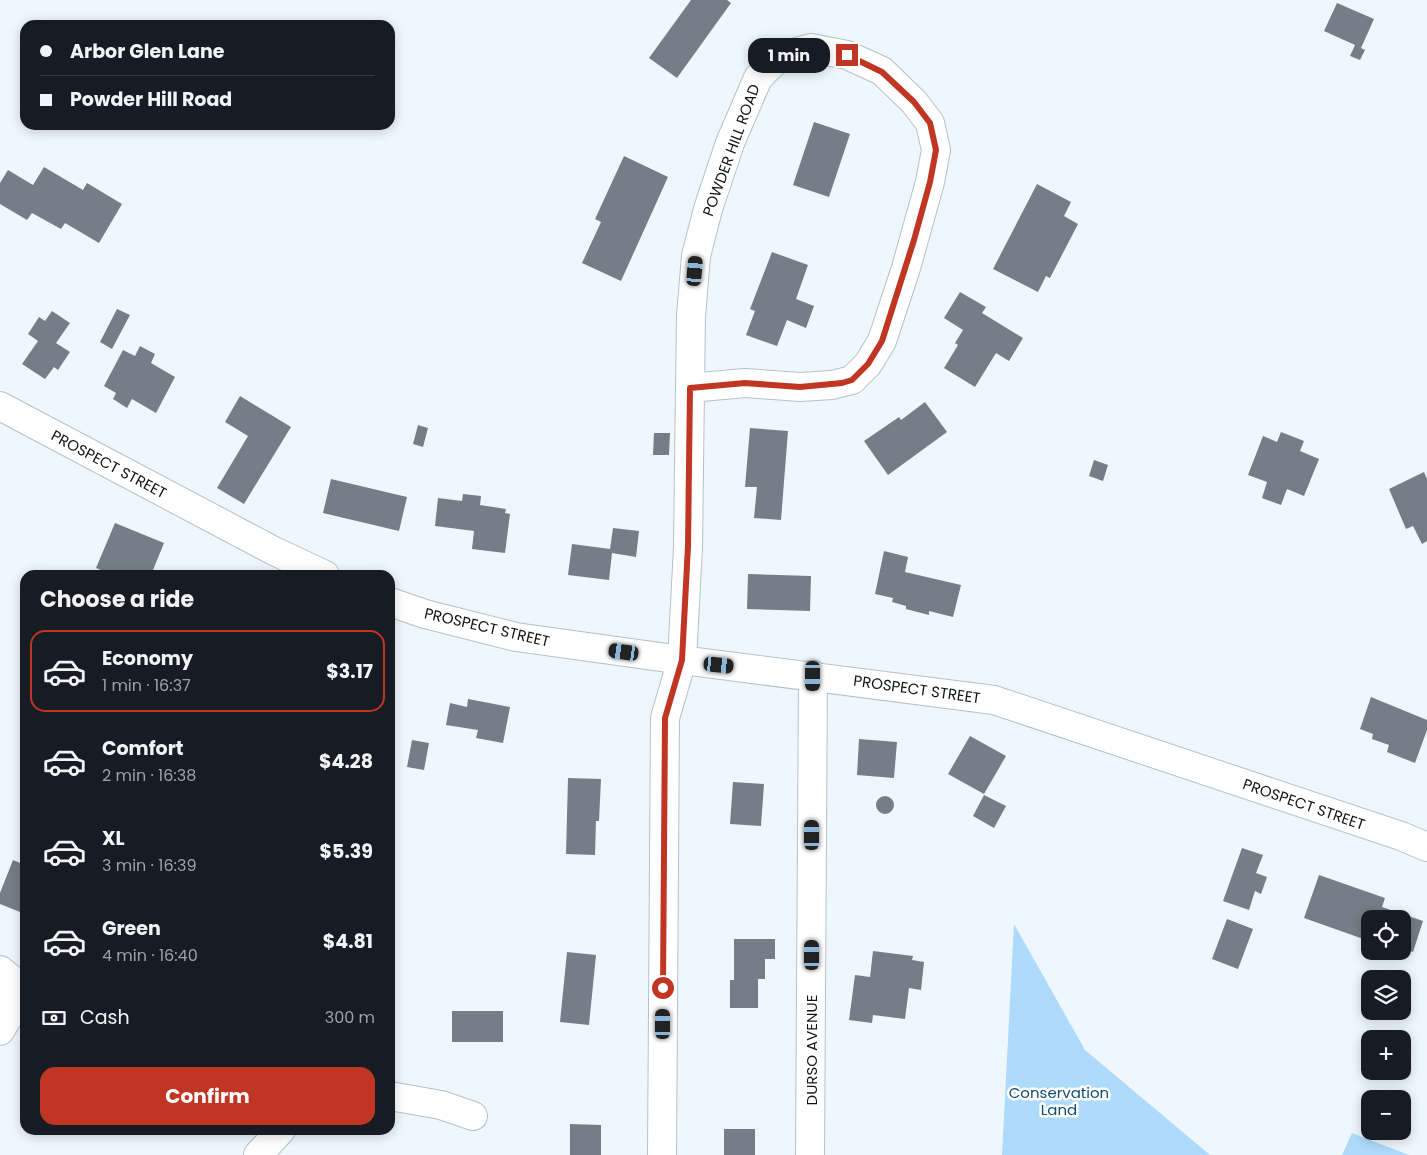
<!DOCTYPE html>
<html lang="en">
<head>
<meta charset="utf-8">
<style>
	body { margin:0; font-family:Poppins,sans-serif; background:#242831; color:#f1f3f6; height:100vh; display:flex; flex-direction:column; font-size:19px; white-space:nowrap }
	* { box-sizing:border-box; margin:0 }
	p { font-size:16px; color:#9ea1a6 }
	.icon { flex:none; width:28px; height:28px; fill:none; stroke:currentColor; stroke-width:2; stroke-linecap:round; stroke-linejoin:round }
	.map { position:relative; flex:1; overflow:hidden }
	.side { position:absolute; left:20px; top:570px; width:375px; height:565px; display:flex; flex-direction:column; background:#171b24; border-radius:15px; box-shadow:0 2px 12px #0003 }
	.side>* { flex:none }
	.top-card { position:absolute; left:20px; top:20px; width:375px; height:110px; border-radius:15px; box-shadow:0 2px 12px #0003; display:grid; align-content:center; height:110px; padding:0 20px; background:#171b24 }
	.controls { position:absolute; left:1361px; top:910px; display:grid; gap:10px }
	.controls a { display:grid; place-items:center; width:50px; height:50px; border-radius:10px; background:#171b24; box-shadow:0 2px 12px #0003; font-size:25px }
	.end { position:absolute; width:22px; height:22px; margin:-11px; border:6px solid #c13523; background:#fff; box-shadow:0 0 0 2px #fff }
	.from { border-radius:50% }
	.bubble { position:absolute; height:35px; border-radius:15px; background:#171b24; box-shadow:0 2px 12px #0003; font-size:16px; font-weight:700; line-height:35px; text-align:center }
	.car { position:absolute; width:15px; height:30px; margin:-15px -8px; border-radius:6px; box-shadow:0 0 4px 1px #0007; background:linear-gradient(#222 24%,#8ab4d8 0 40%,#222 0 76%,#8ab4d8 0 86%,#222 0) }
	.top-card b { display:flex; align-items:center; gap:18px; height:48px; font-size:19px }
	.top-card b+b { border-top:1px solid #363941 }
	.top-card i { width:12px; height:12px; background:#f1f3f6 }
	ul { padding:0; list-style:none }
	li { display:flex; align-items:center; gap:15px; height:82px; margin:0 10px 8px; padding:0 10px; border:2px solid transparent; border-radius:15px }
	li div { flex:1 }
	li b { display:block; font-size:19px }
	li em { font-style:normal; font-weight:700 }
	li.current { border-color:#c13523 }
	li>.icon { width:45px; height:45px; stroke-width:1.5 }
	h2 { padding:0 20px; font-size:22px; line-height:60px }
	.pay { display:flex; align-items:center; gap:12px; height:55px; padding:0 20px; font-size:19px }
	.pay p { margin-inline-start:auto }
	.primary-button { display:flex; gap:10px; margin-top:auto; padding:10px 20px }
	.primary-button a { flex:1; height:58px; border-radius:15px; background:#c13523; color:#fff; font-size:20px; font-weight:700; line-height:58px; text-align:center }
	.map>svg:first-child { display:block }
</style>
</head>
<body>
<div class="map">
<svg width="1427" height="1155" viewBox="0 0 1427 1155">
	<rect width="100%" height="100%" fill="#eff7fe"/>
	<path fill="#aedafb" d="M1014 924 1085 1050 1210 1155H1002Z
		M1352 1133 1409 1155H1342Z"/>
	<path fill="#757e86" d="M691 0H727L731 3 677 78 649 58Z
		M1337 3 1374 19 1361 48 1365 50 1360 60 1350 56 1355 45 1324 31Z
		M814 122 850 134 829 197 793 185Z
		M624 156 668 177 621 281 582 263 601 222 595 219Z
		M44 167 83 190 87 183 122 204 99 243 65 223 61 229 32 213 27 220 0 204V183L8 170 33 185Z
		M1037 184 1071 202 1064 216 1078 224 1050 278 1046 276 1038 292 993 269Z
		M772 252 808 265 796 299 814 306 806 328 787 320 777 346 746 335 755 311 750 309Z
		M960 292 986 307 982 313 1023 338 1009 361 996 353 975 387 944 368 958 345 955 343 963 330 944 318Z
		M117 309 130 315 112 349 100 342Z
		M52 311 70 323 56 343 70 352 58 370 54 367 45 379 22 364 38 341 28 334 39 317 45 321Z
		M140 346 155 354 151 363 175 377 156 413 132 399 127 408 113 399 116 393 104 386 123 350 135 356Z
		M240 396 291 427 244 504 217 488 248 436 225 422Z
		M925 402 947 432 888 475 864 441 899 417 901 420Z
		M418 425 428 428 423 447 413 444Z
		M750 428 788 431 781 520 754 518 757 487H745Z
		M1281 432 1304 441 1300 451 1319 459 1304 496 1287 489 1281 505 1262 498 1267 482 1248 475 1263 436 1277 442Z
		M654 433H670L669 455H653Z
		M1094 460 1108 465 1103 481 1089 476Z
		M1424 472 1427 479V541L1422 544 1413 526 1406 529 1389 489Z
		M331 479 407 497 399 531 323 513Z
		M463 494 481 496 480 505 506 509 505 513 510 514 505 553 472 549 474 531 435 526 438 498 462 501Z
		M115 523 164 543 151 575 137 570 135 575H113L96 568Z
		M613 528 639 531 636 557 612 553 609 580 568 575 572 544 610 549Z
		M884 551 908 557 905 572 961 585 953 617 929 611V615L906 609V606L892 602 893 598 875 594Z
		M748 574 811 576 810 611 747 609Z
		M1371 697 1427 720V730L1415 763 1387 752 1389 745 1372 739 1373 734 1360 729Z
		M468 699 510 707 503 743 476 738 478 730 446 725 450 703 467 707Z
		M970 736 1006 756 984 794 948 774Z
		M859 739 897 742 894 778 857 775Z
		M412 740 429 743 424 770 407 767Z
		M568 778 601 779 599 821H596L595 855 566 854Z
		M733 782 764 784 761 826 730 824Z
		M984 795 1006 806 994 828 973 816Z
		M876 805a9 9 0 1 1 18 0a9 9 0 1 1-18 0Z
		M1242 848 1263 855 1256 873 1267 877 1261 894 1255 891 1249 910 1223 901Z
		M13 860 25 865V914L0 904V893Z
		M1319 875 1385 898 1382 907 1423 921 1413 952 1402 949V919H1370V951H1382L1379 958 1365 953 1369 941 1304 918Z
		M1227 919 1253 929 1238 969 1212 959Z
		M734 939H775V959H765V979H758V1008H730V980H734Z
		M873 951 913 956 912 960 924 962 921 990 909 988 905 1019 873 1015 872 1023 849 1020 855 975 870 977Z
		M567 952 596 955 589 1025 560 1022Z
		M452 1011H503V1042H452Z
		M570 1124 601 1125V1155H570Z
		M724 1129H755V1155H724Z"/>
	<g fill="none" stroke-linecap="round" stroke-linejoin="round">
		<g stroke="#b6c0c8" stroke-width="30">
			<path id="minor" d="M811 48 847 55 882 71 914 102 930 123 936 150 930 182 906 268 882 341 868 364 852 380 832 385 800 387 745 383 690 388 691 316 696 256 708 209 730 143 758 78 779 57Z
				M0 406 274 551 325 575
				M390 602 425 614 516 637 682 660 994 700 1401 836 1427 847
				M0 970 10 978 15 1006 0 1031
				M390 1096 441 1105 473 1116
				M258 1155 281 1130
				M662 1155 665 718 682 660 688 547 690 388
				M810 1155 813 675"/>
		</g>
		<use href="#minor" stroke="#fff" stroke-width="28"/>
	</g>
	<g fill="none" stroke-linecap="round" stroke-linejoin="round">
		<path stroke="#c13523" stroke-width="6" d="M663 988 665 718 682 660 688 546 690 388 745 383 800 387 842 383 852 380 868 364 882 341 914 240 930 182 936 150 930 123 914 102 882 72 847 55"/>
	</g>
	<g text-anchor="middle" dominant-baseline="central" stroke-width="5" stroke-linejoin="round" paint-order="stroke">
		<g font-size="15" fill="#101417" stroke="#fff">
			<text transform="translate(731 150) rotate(-70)">POWDER HILL ROAD</text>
			<text transform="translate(109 464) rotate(28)">PROSPECT STREET</text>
			<text transform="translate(487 627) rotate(13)">PROSPECT STREET</text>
			<text transform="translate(917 689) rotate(8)">PROSPECT STREET</text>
			<text transform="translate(1304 804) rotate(19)">PROSPECT STREET</text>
			<text transform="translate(811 1050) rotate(-90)">DURSO AVENUE</text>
		</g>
		<g font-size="15" fill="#104c70" stroke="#fff">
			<text x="1059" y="1092">Conservation<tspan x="1059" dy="17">Land</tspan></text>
		</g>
	</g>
</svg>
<div class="controls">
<a><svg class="icon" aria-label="locate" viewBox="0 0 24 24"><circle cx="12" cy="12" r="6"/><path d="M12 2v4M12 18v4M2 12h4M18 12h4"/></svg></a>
<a><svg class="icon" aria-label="layers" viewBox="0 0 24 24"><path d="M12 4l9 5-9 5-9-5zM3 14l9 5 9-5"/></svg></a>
<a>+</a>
<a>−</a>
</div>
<i class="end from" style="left:663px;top:988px"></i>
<i class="end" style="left:847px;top:55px"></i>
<div class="bubble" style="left:748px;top:38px;width:82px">1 min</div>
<i class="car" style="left:695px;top:271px;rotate:5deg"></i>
<i class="car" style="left:624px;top:652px;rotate:278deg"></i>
<i class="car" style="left:719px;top:665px;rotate:96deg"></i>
<i class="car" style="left:813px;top:676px;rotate:180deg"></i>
<i class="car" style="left:812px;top:835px;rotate:0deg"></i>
<i class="car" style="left:812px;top:955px;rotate:0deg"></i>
<i class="car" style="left:663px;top:1024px;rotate:0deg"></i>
<div class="top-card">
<b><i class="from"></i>Arbor Glen Lane</b>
<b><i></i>Powder Hill Road</b>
</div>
<section class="side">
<h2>Choose a ride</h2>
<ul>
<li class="current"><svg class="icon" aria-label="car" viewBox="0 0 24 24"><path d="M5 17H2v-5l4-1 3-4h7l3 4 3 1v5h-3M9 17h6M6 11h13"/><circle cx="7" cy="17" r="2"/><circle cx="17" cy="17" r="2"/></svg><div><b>Economy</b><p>1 min · 16:37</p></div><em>$3.17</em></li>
<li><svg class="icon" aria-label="car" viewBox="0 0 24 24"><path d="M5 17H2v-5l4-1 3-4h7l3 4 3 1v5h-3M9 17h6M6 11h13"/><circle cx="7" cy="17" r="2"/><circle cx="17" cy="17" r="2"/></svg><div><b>Comfort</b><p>2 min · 16:38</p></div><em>$4.28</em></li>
<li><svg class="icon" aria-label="car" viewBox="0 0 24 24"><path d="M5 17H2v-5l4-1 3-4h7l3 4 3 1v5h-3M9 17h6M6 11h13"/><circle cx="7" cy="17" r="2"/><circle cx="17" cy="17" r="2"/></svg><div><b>XL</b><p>3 min · 16:39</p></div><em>$5.39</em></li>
<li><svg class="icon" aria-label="car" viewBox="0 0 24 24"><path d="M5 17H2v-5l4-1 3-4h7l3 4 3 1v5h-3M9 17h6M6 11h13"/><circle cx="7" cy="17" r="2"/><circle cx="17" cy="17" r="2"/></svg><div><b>Green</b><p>4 min · 16:40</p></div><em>$4.81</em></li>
</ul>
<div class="pay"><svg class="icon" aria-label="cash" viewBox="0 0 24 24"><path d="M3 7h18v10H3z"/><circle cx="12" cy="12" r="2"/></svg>Cash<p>300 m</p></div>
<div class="primary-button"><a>Confirm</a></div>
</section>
</div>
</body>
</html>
